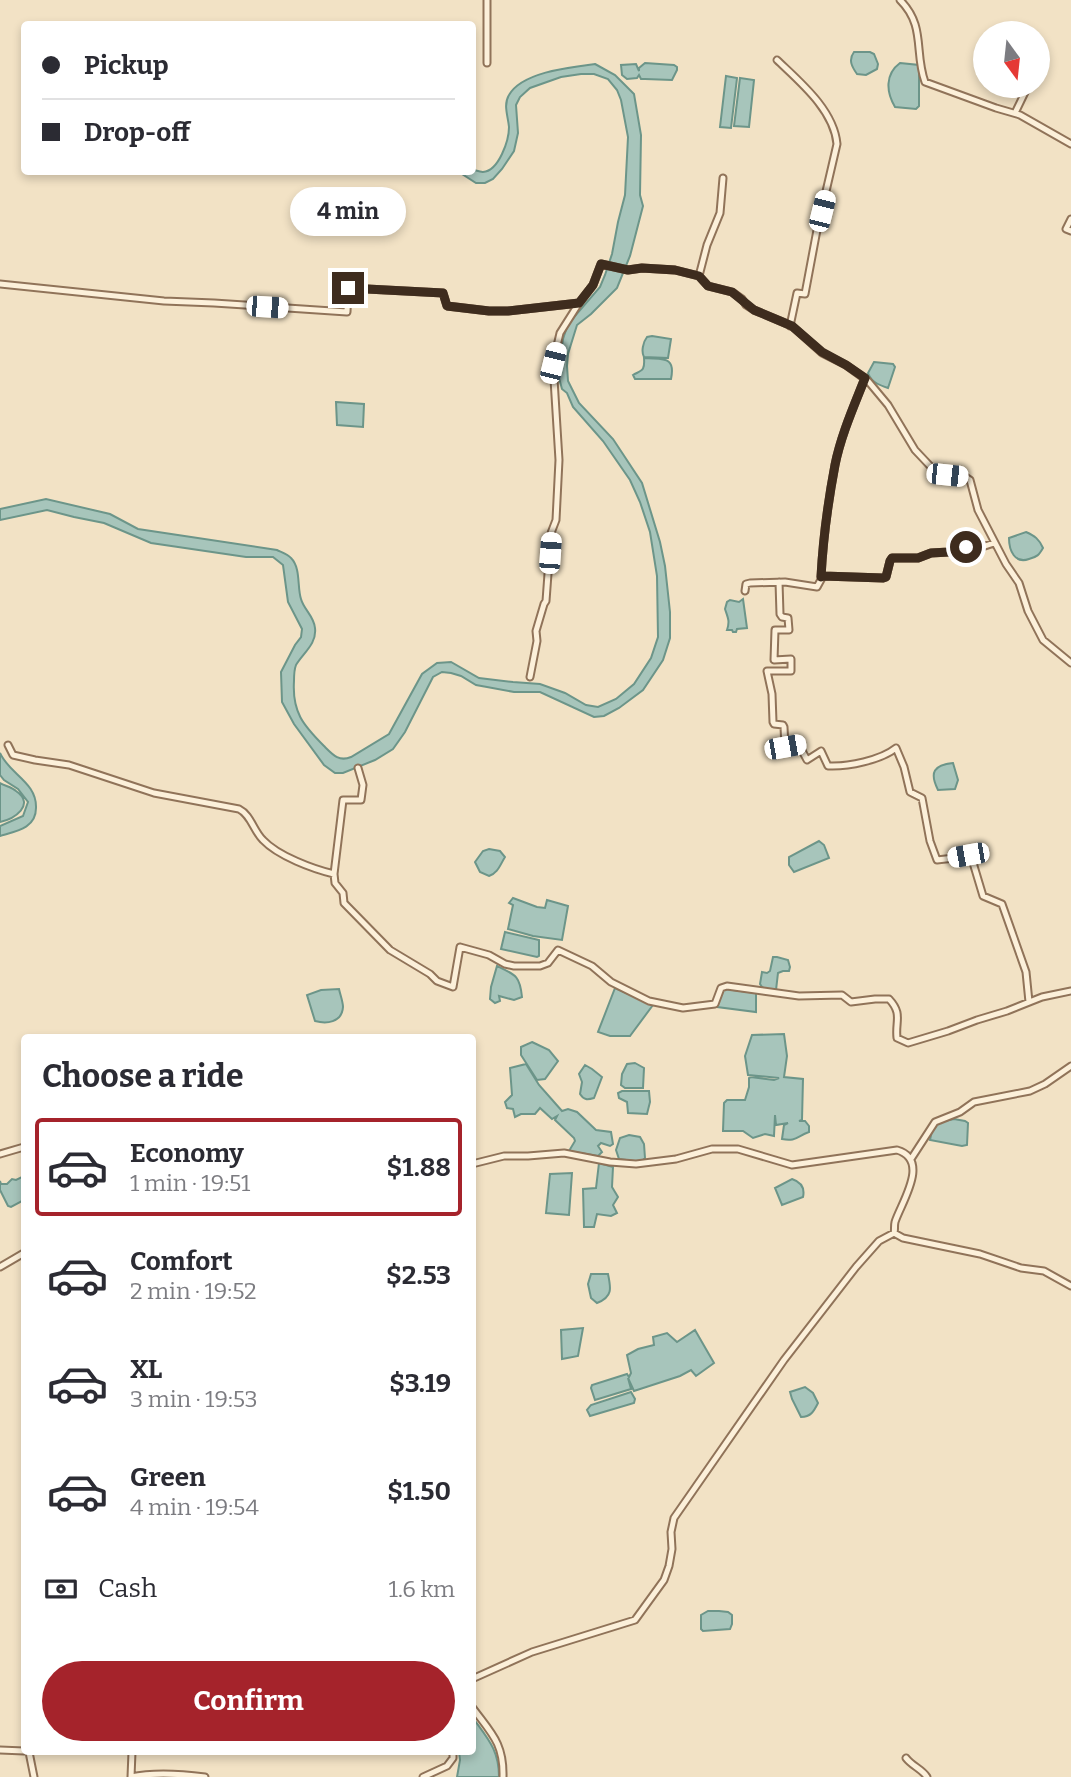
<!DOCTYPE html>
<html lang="en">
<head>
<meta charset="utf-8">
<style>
	body { margin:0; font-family:Bitter,serif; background:#f7f7f7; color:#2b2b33; height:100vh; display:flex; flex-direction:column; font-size:26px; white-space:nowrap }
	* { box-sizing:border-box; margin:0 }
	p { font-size:23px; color:#7c7c81 }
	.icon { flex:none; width:38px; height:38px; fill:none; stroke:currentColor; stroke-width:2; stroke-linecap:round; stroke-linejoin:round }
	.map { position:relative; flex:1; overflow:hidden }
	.drawer { position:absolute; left:21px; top:1034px; width:455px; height:721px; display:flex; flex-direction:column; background:#fff; border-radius:7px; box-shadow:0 4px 10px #0003 }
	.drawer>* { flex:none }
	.top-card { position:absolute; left:21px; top:21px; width:455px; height:154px; border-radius:7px; box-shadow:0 4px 10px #0003; display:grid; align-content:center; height:154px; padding:0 21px; background:#fff }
	.needle { width:46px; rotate:165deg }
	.tools { position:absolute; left:973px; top:21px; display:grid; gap:14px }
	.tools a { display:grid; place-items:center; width:77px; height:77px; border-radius:50%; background:#fff; box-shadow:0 4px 10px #0003; font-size:35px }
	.end { position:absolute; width:32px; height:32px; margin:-16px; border:9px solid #3e2c1e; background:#fff; box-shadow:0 0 0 4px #fff }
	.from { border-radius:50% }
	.bubble { position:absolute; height:49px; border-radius:24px; background:#fff; box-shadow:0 4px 10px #0003; font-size:23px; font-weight:700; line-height:49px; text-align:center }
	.car { position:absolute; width:21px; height:42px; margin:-21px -10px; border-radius:9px; box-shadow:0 0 5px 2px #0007; background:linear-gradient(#fff 24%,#345 0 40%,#fff 0 76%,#345 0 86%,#fff 0) }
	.top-card b { display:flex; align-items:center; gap:24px; height:66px; font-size:26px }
	.top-card b+b { border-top:2px solid #e1e1e2 }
	.top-card i { width:18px; height:18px; background:#2b2b33 }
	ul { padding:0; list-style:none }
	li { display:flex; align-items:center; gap:21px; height:98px; margin:0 14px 10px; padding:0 7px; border:4px solid transparent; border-radius:7px }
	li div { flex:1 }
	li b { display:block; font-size:26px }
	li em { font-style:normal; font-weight:700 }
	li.on { border-color:#a5232b }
	li>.icon { width:63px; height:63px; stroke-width:1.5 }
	h2 { padding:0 21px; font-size:32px; line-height:84px }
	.pay { display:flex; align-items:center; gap:18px; height:77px; padding:0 21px; font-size:26px }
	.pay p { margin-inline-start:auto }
	.action { display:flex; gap:14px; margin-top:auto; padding:14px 21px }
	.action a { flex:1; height:80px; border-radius:42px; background:#a5232b; color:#fff; font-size:28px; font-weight:700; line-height:80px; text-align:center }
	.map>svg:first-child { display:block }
</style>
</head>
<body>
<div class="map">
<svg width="1071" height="1777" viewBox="0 0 1071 1777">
	<rect width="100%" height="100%" fill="#f2e2c5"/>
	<path fill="#a7c5bb" stroke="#6c9589" stroke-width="2" d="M854 52H870L874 54 878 64 877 69 866 75 857 74C852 67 848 60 854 52Z
		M645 63 674 65 677 67V70L672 80 645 79H641L639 75 637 78 627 79 622 75 621 65 636 64 639 71V68Z
		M900 63 919 65V106L916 109 895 107C886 92 885 74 900 63Z
		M595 64 615 75 634 94 641 135 640 195 643 206 630 256 617 288 591 314 577 325 568 354 567 366 568 381 579 403 613 439 642 483 660 542 665 566 670 612V638L663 660 643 690 619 708 604 716 594 717 540 692H514L487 687 476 685 461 676 451 673 442 672 433 677 405 732 393 749 375 760 343 773H335L324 765 294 724 282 702 281 672 295 645 301 637 302 629 288 602 283 565 273 557H246L151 543 104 523 74 517 47 510 0 520V509L46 499 110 514 138 529 277 550C281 552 288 554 291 558 301 568 297 587 301 599 304 610 314 616 315 628 317 644 303 653 296 665 294 670 294 675 294 681 292 712 303 725 324 746 333 755 339 762 351 757L389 734 422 674 437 663 451 662 479 678 513 682 540 684 565 693 586 705 598 707 616 699 634 684 651 658 658 637 657 576 650 532 640 502 630 480 603 441 573 407 567 393 562 389 558 374 563 339 568 324 600 287 605 275 612 254 618 222 625 195 628 137 621 100 617 90 608 79 594 74H581L561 77 530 88 520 97 516 105 518 133 514 151 502 169 493 179 485 183H476L459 172H472L473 170C474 170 482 172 483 172 499 171 509 140 509 127 508 116 503 105 509 95 522 72 571 67 595 64Z
		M726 76 737 78 731 128 720 127Z
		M740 78 754 80 749 127 734 126Z
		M652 336 671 339 668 358 644 357C641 352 643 342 647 337Z
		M644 358C662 360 676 355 671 379H635L633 375C642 370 645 371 644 358Z
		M874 362 893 364 895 367 888 388C879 385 871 382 868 373Z
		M336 402 364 404 363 427 337 425Z
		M1026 532C1035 536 1039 539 1043 548 1039 555 1037 557 1029 559 1015 564 1009 551 1009 538Z
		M743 599 747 628 737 629 736 632H733L732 630H727C730 621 728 618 725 609L727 602 730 600 739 602Z
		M0 753C9 774 37 782 36 808 36 828 17 831 0 836V826L23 816 28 802 18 789 4 780 0 775Z
		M953 763 958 780 955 789 938 790C929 772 934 765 953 763Z
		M0 783C5 786 12 787 16 791 36 805 14 819 0 822Z
		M819 841 824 845 829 858 794 872 789 865V857Z
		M489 849 500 851 505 857C500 865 498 873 489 876L480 872 475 862 483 851Z
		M513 898 537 907 545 908 547 900 568 906 562 940 533 936 508 929 513 905 509 903Z
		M505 932 539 940V956L537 957 501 949Z
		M773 957H777L788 960 790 967 789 971H783L778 973 776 990C769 991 763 990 760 984L762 972 767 973 770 971Z
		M497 966C516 975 520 976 522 997L514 1000 499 996 500 1001 495 1003 490 999 491 987Z
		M615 988 653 1005 630 1036H610L598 1032Z
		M339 989C340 994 343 1002 343 1007 342 1023 326 1024 315 1021L307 995 321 990Z
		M725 989 756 993V1012L717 1007 716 1006 720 993Z
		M784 1034 787 1056 784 1077 803 1079 802 1120 799 1121H805L809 1126V1132C797 1136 796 1142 782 1139L784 1125 788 1123 776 1125 775 1115 774 1136 765 1134 753 1138 743 1131H723L724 1103 727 1100H745L749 1087V1078L751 1077 774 1080 779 1078 748 1075 745 1056 752 1035Z
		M532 1042 549 1050 558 1061 545 1079 537 1080 521 1055V1047Z
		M635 1063 644 1068 643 1088H625L621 1085 622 1074 627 1064Z
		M526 1064 539 1085 562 1111 568 1109 577 1112 596 1130 611 1132 613 1144 610 1146 601 1143 598 1146 602 1152 598 1156 569 1151 575 1141 574 1138 555 1120 557 1116 552 1119 540 1108 535 1114H521L515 1117 513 1109 507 1108 505 1102 512 1095 510 1068Z
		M585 1065 592 1069 602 1077 594 1098C587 1100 584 1100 580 1094L582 1082 579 1074Z
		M622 1091H649L650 1102 647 1114 628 1113 627 1102 619 1098 618 1093Z
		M954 1119 965 1121 968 1123 967 1145 962 1146 930 1140C933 1122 938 1122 954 1119Z
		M629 1135 640 1137 644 1144 645 1158 641 1162 619 1159 616 1150 620 1138Z
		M599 1163 613 1167 612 1187 618 1197 613 1205 617 1213 611 1216 597 1214 594 1227H584L583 1189 596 1188Z
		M572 1173 569 1215 546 1213 550 1174Z
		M24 1176V1189L22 1194 24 1200 11 1207 8 1206 0 1190V1181L1 1184H7L12 1179 16 1180Z
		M792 1179C801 1182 805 1188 803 1197L782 1205 775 1188Z
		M591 1274H608C611 1288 613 1297 597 1303L591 1298 588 1284Z
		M583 1328 578 1356 562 1359 561 1330Z
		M695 1330 714 1363 696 1376 691 1370 680 1376 634 1391 628 1378 631 1389 595 1400 591 1388 592 1385 627 1374 629 1377 631 1373 627 1355 638 1349 654 1345 653 1337 667 1333 677 1342Z
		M805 1387 813 1393 818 1403C814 1411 811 1417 801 1417L792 1399 790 1392Z
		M631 1392 635 1399 634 1403 590 1416 587 1410 591 1405Z
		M719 1611 728 1612 732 1615V1624L730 1629 703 1631 701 1629V1615L708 1611Z
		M473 1718C488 1739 499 1750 499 1777H457L460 1760 459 1752H472Z"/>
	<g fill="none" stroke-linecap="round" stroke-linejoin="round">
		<g stroke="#907359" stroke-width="9">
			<path id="minor" d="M487 0V63
				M900 0C926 26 914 52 925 82L996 108 1020 115 1071 144
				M777 60C800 82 834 110 837 144L817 230 805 294 797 293 790 326
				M1038 71 1039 70
				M1015 113 1028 86
				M1071 219 1066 229 1071 231
				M699 276 707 245 720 213 723 178
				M0 284 164 301 214 303 347 312 348 288 443 293 447 306 489 311H508L579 303 593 285 601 264 628 270 642 268 675 270 699 276 708 286 732 292 742 299 746 305 754 310 792 326 822 353 846 365 868 381 888 405 915 450 932 468 947 475 964 476 970 480 978 510 1006 564 1019 583 1028 611 1043 640 1071 663
				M821 577C823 539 828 502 835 465 841 435 854 406 865 378
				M779 582 780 614 782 617 788 618 789 630H775L774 660 791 659V671H767L772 694 773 722 774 724 783 725 784 727 785 747 799 745 807 760 821 751 828 766C848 767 881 760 896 748L904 767 910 792 922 798 930 841 937 860 971 856 983 896 1002 904 1026 972 1029 1002
				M745 591 746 584 750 583 785 582 817 587 823 576 883 578 886 577 890 561 892 558H918L931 553 949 552 971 546 982 547 994 543
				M530 677 537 641 536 631 544 604 546 601 551 533 556 520 559 460 553 363 560 333 579 303
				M8 745 13 755 35 760 69 765 154 793 239 809C251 815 253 830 263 840 278 856 313 869 334 874L335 883 343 893 344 903 390 950 430 974 437 981 453 987 460 947 489 955 505 964 514 966H540L548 963 558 950 592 966 611 982 649 1001 683 1008 715 1004 721 988 727 986 799 996 842 995 851 1002 875 999H889C903 1014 895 1021 897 1038L908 1043 948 1031 977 1020 1007 1011 1042 997 1071 991
				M334 874 343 800H361L363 785 358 768
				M0 1154 24 1147
				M911 1159 935 1122 960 1112 974 1102 1030 1091 1045 1084 1071 1066
				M472 1164 504 1156H528L564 1153 610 1162 636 1164 676 1159 712 1149H738L792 1165 897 1150C931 1160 901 1203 895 1222 894 1226 895 1230 894 1233
				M0 1267 24 1253
				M472 1679 532 1652 635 1620 664 1580 669 1566 672 1549 671 1532 674 1518 784 1360 856 1267 879 1241 894 1233 903 1238 980 1254 1021 1268 1044 1271 1071 1286
				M472 1707C491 1733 504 1743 503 1777
				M0 1750 24 1751
				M29 1752 34 1777
				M906 1758C912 1766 922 1769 927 1777
				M131 1777C155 1772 181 1774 205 1777
				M131 1777 132 1752
				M423 1777 447 1766 453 1758V1752"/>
		</g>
		<use href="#minor" stroke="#fcf0da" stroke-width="5"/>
	</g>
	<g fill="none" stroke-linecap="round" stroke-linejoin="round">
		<path stroke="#3e2c1e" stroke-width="9" d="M348 288 443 293 447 306 489 311H508L579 303 593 285 601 264 628 270 642 268 675 270 699 276 708 286 732 292 754 310 792 326 822 352 846 365 865 378C854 406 841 435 835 465 828 502 823 539 821 577L823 576 883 578 886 577 890 561 892 558H918L931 553 949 552 966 547"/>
	</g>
</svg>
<div class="tools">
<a><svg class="needle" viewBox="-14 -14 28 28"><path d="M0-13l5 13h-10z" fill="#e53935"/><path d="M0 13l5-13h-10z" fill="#7c7c81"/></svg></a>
</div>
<i class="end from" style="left:966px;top:547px"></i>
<i class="end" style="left:348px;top:288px"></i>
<div class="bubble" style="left:290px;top:187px;width:116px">4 min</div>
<i class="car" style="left:822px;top:211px;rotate:14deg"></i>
<i class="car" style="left:267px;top:307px;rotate:94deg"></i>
<i class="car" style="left:553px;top:363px;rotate:14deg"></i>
<i class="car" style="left:947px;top:475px;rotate:96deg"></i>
<i class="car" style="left:550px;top:553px;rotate:4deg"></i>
<i class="car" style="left:785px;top:747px;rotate:80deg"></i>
<i class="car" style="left:968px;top:855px;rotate:260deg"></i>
<div class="top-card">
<b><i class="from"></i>Pickup</b>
<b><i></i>Drop-off</b>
</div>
<section class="drawer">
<h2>Choose a ride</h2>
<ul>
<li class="on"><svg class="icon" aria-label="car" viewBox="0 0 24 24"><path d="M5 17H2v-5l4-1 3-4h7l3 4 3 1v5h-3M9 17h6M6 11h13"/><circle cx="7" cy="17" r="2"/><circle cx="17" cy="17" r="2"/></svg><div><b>Economy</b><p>1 min · 19:51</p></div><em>$1.88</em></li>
<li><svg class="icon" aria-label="car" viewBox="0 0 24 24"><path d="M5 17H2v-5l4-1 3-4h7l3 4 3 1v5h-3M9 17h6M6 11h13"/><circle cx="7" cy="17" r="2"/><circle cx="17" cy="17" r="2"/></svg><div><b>Comfort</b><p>2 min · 19:52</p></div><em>$2.53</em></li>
<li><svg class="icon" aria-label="car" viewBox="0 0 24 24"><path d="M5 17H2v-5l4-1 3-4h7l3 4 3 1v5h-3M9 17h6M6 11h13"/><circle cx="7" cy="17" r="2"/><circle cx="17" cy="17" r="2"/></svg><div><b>XL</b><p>3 min · 19:53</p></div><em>$3.19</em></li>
<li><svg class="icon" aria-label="car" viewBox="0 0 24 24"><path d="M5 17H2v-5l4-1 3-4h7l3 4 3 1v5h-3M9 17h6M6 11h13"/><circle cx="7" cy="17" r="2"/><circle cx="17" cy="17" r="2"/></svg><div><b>Green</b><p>4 min · 19:54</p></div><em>$1.50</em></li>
</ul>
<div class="pay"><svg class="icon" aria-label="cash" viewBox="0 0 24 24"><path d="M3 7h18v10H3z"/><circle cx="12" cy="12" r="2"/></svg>Cash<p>1.6 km</p></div>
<div class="action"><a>Confirm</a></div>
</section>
</div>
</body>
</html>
